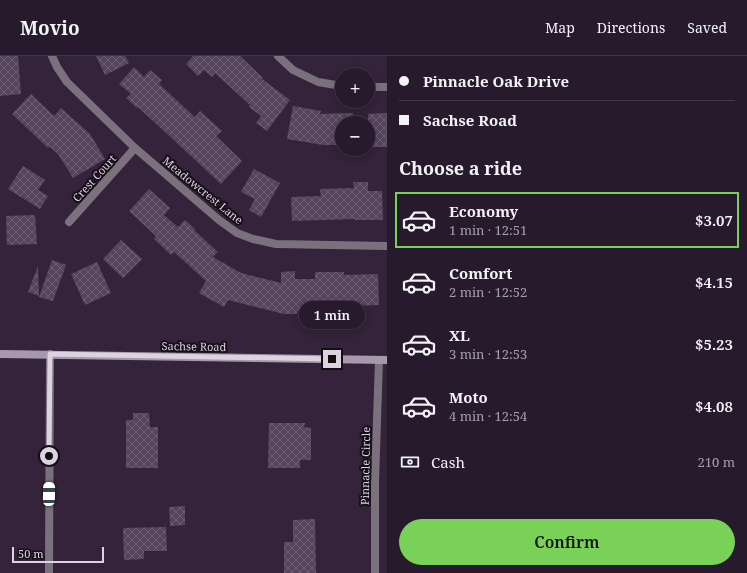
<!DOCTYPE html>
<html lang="en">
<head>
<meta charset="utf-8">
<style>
	body { margin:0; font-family:"Noto Serif",serif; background:#332738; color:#f1f3f6; height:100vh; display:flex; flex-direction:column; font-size:15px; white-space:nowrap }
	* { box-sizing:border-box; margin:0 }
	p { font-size:13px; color:#a4a1a9 }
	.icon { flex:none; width:22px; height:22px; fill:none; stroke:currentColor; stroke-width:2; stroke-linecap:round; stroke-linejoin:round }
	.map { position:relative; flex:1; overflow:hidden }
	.sheet { display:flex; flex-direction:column; background:#271a2c; width:360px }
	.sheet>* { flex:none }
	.top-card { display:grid; align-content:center; height:88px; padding:0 12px; background:#271a2c }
	.fabs { position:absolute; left:335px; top:12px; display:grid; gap:8px }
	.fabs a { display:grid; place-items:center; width:40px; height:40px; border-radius:50%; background:#271a2c; box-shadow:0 2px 10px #0003,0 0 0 1px #433848; font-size:20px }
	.scale { position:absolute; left:12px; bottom:10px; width:92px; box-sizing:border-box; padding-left:4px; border:2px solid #dcd2e0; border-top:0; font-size:11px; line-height:14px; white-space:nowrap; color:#dcd2e0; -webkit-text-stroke:3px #17101a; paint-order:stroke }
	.end { position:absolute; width:18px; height:18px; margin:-9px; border:5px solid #dcd2e0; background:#111; box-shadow:0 0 0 2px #111 }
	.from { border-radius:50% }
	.bubble { position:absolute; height:28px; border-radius:14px; background:#271a2c; box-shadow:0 2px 10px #0003,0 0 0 1px #433848; font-size:13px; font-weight:600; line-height:28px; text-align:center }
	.car { position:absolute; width:12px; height:24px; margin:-12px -6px; border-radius:5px; box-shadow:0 0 3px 1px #0007; background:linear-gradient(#fff 24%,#345 0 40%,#fff 0 76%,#345 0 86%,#fff 0) }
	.top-card b { display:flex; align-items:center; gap:14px; height:38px; font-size:15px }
	.top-card b+b { border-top:1px solid #433848 }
	.top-card i { width:10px; height:10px; background:#f1f3f6 }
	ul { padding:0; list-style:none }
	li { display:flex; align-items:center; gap:12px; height:56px; margin:0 8px 6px; padding:0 4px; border:2px solid transparent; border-radius:0px }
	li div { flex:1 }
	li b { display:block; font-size:15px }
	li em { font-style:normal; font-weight:600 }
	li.current { border-color:#7ad157 }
	li>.icon { width:36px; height:36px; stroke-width:1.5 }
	h2 { padding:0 12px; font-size:18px; line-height:48px }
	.pay { display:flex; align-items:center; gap:10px; height:44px; padding:0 12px; font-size:15px }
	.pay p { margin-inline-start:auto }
	.button { display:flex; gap:8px; margin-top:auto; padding:8px 12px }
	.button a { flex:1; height:46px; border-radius:24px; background:#7ad157; color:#111; font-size:16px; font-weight:600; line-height:46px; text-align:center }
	header { display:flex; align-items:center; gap:24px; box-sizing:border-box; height:56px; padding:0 20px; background:#271a2c; border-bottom:1px solid #433848 }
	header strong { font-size:19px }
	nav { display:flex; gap:22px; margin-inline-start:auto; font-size:14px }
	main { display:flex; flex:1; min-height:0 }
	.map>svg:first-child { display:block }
</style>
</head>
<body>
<header>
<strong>Movio</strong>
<nav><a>Map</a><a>Directions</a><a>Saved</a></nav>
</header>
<main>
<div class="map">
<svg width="387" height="517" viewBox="0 0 387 517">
	<defs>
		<pattern id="building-cross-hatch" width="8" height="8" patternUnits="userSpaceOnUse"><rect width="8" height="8" fill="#56445d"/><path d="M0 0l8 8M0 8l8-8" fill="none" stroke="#6e5e74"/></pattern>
	</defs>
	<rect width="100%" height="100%" fill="#34233a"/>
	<path fill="url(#building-cross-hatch)" d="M0 0H18L21 38 0 40Z
		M96 0H125L129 7 105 19Z
		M193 0H240L263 22 262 23 290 44 267 75 256 67 261 60 249 51 250 49 215 17 212 21 204 14 198 20 186 8Z
		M134 11 144 21 150 14 162 24 159 28 195 61 200 55 222 75 216 80 242 105 221 128 138 51 137 52 126 42 131 38 119 28Z
		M31 38 54 60 61 52 90 78 105 103 73 122 58 98 50 91 48 92 12 58Z
		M293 50 321 55 320 58 353 57V67H342V89H323L287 83Z
		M387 57V91H368V58Z
		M23 110 45 124 38 134 48 140 40 153 8 133Z
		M254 113 280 127 261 161 249 154 255 143 241 136Z
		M353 126H368V135H382L383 164H355V163L292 165 291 141 321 140 320 133 354 132Z
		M149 133 170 152 164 159 178 171 185 164 195 173 194 174 218 196 213 201 241 217 281 227V216L295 215V223H315V216H344V219L378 218 379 249 353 250V247H328V255H297V258H284L228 244 224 251 199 237 206 225 174 196 171 199 154 183 156 180 129 155Z
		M35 159 37 188 7 189 6 160Z
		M121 184 142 203 123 222 103 203Z
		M52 204 66 209 53 245 39 241Z
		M97 206 111 237 85 249 71 218Z
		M38 210 39 240 28 236Z
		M133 357H149L150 371H158V412H126V364H133Z
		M269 367H305L304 371 311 372V404H300V412H268Z
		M185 450V469L170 470 169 451Z
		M315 463 316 517H284V486H293V464Z
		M166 471 167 495H144V503L124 504 123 472Z"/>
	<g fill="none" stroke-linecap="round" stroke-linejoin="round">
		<path stroke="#7a717d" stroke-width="8" d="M52 0 57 11 67 26 135 92 219 164 237 177 253 183 276 188 387 190
			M278 0 293 14 318 26 342 30
			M368 31H387
			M69 166 135 92
			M49 517 50 298
			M375 517V425L379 304"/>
		<path stroke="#a799ac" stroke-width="8" d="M0 298 387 304"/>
	</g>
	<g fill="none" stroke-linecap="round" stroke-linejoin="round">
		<path stroke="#dcd2e0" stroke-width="5" d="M49 400 50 298 332 303"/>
	</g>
	<g text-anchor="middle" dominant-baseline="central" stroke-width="4" stroke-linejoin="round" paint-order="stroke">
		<g font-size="11" fill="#dcd2e0" stroke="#17101a">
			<text transform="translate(94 122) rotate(-48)">Crest Court</text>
			<text transform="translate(203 134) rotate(39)">Meadowcrest Lane</text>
			<text transform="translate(194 290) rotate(1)">Sachse Road</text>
			<text transform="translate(365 410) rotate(-89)">Pinnacle Circle</text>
		</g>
	</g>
</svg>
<div class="fabs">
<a>+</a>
<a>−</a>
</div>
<div class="scale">50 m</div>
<i class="end from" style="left:49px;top:400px"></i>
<i class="end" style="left:332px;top:303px"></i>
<div class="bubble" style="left:299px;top:245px;width:66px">1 min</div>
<i class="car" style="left:49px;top:438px;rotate:1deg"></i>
</div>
<section class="sheet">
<div class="top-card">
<b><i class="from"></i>Pinnacle Oak Drive</b>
<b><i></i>Sachse Road</b>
</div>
<h2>Choose a ride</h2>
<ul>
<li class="current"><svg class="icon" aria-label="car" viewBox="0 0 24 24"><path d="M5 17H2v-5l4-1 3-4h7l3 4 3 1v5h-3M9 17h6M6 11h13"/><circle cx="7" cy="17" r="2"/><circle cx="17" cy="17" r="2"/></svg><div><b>Economy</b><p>1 min · 12:51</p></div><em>$3.07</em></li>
<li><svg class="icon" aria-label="car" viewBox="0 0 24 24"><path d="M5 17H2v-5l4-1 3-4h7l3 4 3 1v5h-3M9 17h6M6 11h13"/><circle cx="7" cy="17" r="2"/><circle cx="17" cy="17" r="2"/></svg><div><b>Comfort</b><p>2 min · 12:52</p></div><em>$4.15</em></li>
<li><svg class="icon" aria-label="car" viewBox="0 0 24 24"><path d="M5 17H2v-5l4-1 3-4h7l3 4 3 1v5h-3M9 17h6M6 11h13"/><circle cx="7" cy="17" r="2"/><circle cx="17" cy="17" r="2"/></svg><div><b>XL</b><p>3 min · 12:53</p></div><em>$5.23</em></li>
<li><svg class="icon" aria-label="car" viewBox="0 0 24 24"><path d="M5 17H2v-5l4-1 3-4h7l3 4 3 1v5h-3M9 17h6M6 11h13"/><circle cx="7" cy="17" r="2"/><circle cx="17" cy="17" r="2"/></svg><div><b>Moto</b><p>4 min · 12:54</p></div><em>$4.08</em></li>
</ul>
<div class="pay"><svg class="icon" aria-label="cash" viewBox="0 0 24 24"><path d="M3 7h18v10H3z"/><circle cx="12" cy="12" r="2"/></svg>Cash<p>210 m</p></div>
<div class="button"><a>Confirm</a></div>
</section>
</main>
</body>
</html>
